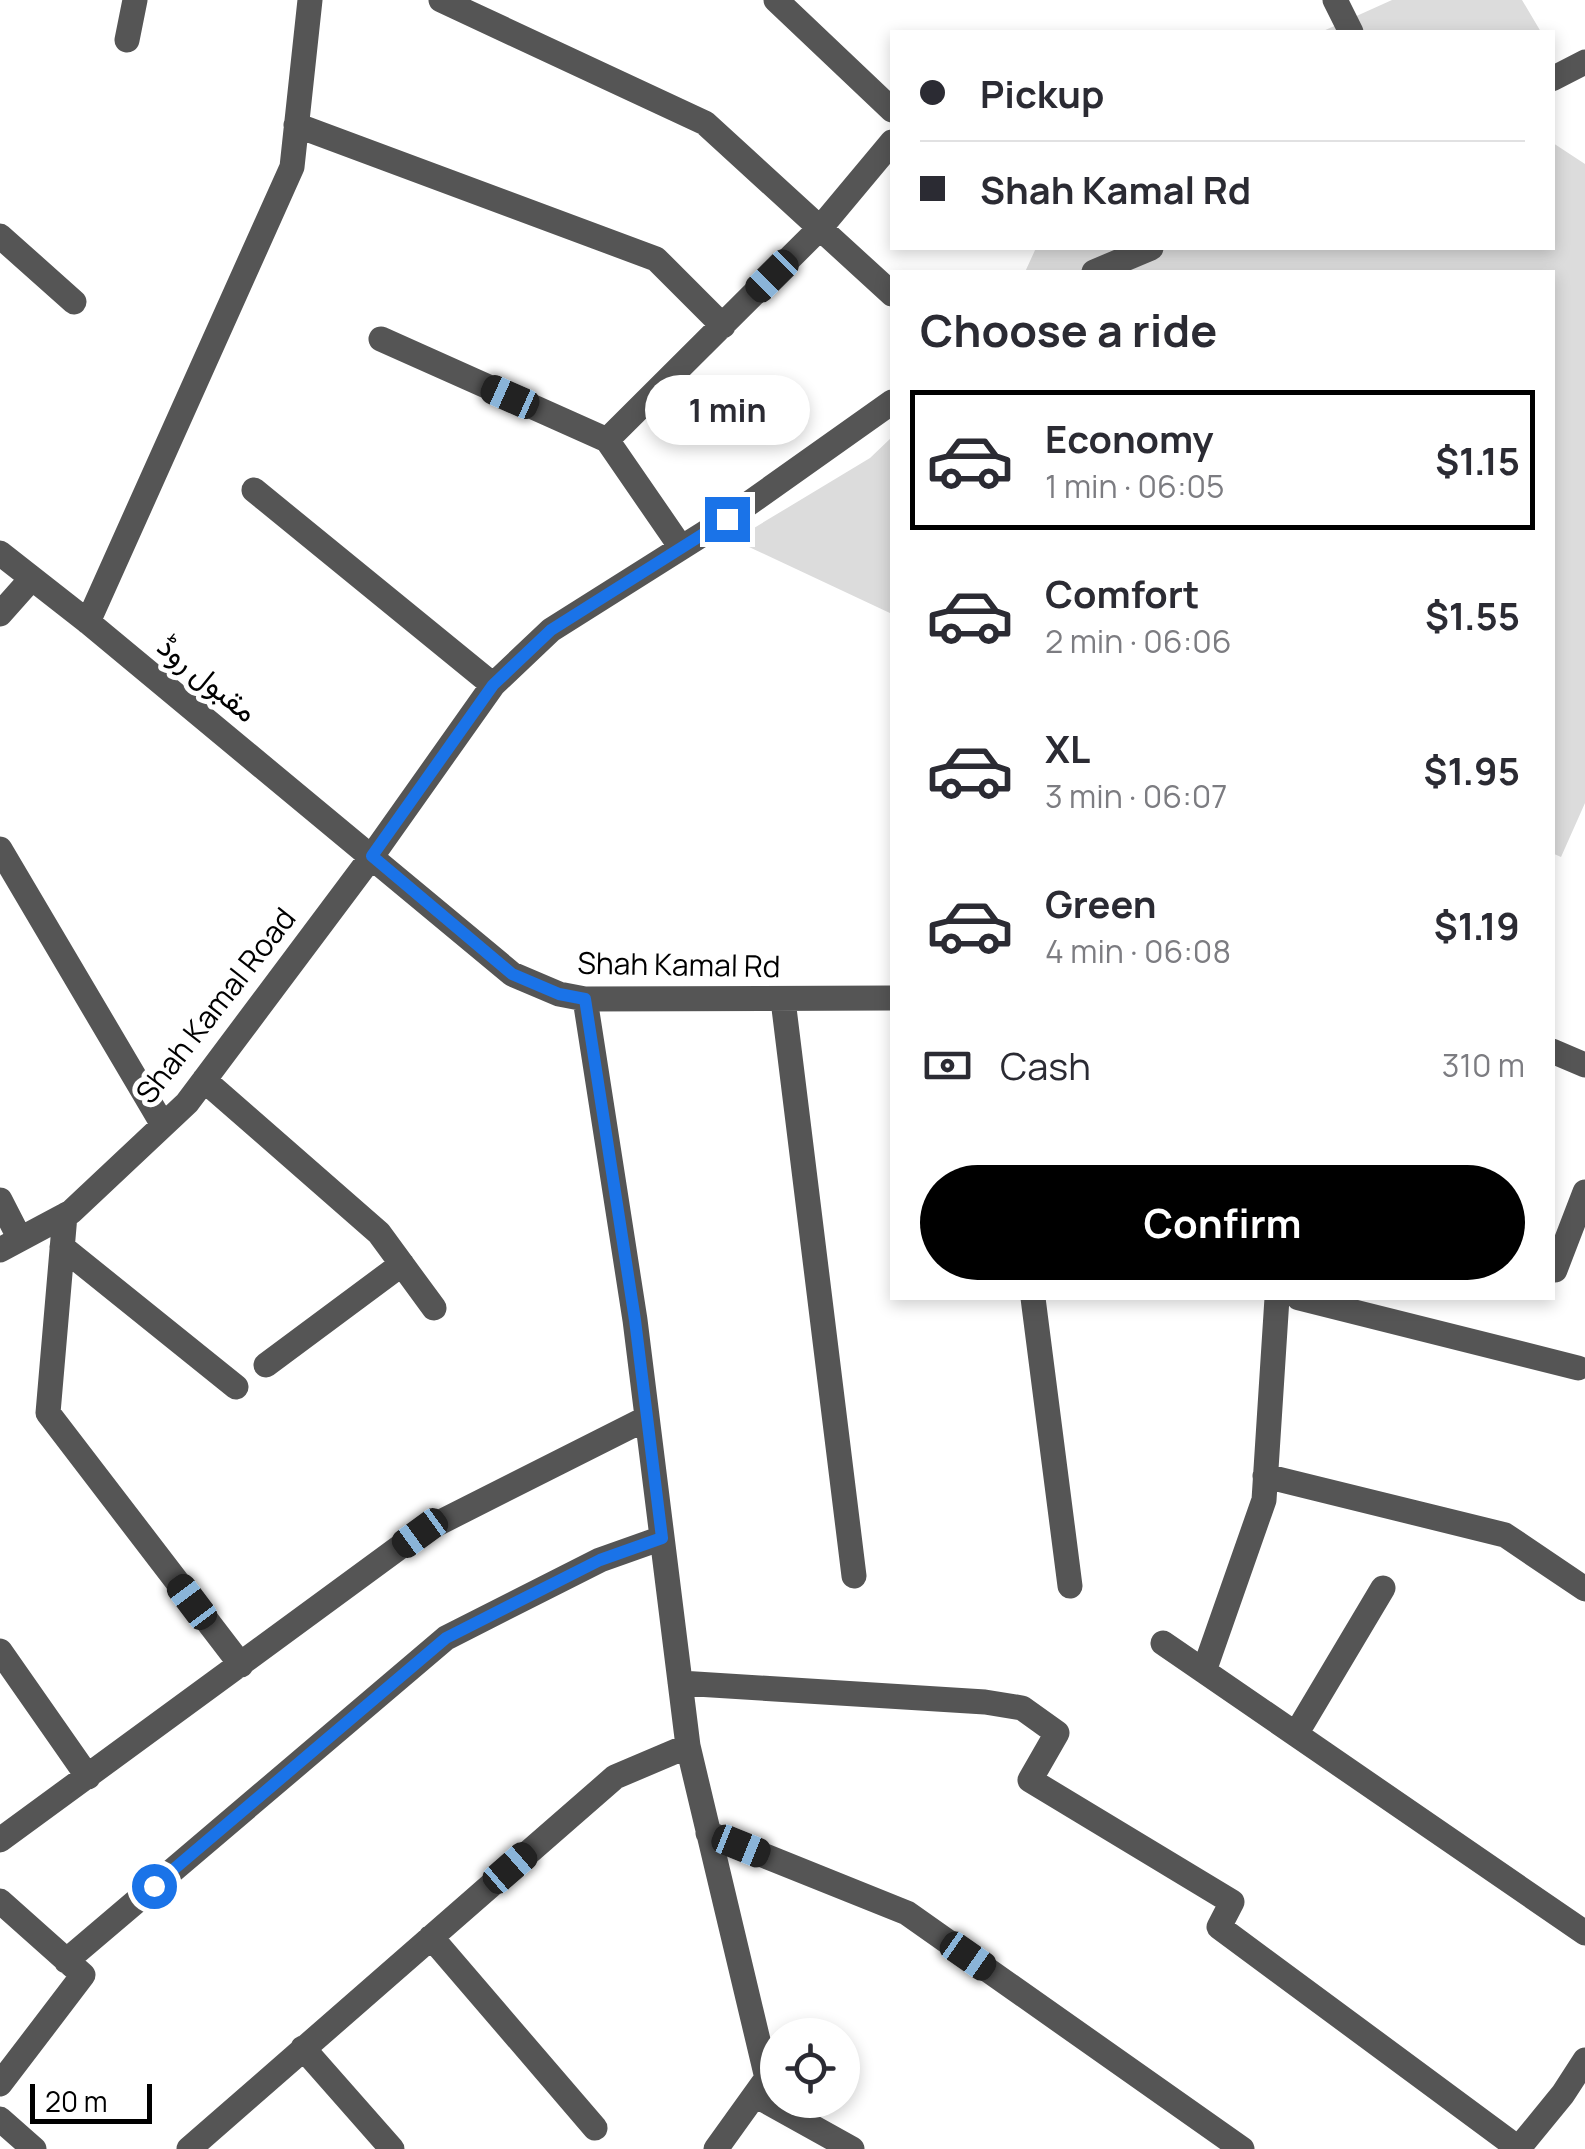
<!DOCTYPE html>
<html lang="en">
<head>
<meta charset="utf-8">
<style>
	body { margin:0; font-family:Manrope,Vazirmatn,sans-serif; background:#f2f2f3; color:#2b2b33; height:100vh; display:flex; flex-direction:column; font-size:38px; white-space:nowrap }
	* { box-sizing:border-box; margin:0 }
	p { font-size:32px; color:#7c7c81 }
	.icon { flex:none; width:55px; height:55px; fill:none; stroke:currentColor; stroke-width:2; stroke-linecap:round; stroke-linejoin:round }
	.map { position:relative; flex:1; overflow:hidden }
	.drawer { position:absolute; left:890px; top:270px; width:665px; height:1030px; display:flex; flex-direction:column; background:#fff; border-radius:0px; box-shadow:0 5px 15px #0003 }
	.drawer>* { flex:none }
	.top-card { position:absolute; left:890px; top:30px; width:665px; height:220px; border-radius:0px; box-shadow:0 5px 15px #0003; display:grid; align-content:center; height:220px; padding:0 30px; background:#fff }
	.controls { position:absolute; left:760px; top:2018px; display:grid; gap:20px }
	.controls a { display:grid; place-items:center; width:100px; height:100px; border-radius:50%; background:#fff; box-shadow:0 5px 15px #0003; font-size:50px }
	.scale { position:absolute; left:30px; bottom:25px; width:122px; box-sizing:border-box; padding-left:10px; border:5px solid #000; border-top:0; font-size:28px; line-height:35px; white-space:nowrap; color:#000; -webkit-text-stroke:8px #fff; paint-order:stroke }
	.end { position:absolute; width:45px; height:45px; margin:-22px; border:12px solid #1a73e8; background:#fff; box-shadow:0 0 0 5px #fff }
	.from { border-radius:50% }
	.bubble { position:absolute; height:70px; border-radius:35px; background:#fff; box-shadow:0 5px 15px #0003; font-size:32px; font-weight:700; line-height:70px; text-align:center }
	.car { position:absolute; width:30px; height:60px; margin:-30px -15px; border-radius:12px; box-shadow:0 0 8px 2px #0007; background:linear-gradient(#222 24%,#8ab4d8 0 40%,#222 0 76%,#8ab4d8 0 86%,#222 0) }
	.top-card b { display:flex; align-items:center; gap:35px; height:95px; font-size:38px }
	.top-card b+b { border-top:2px solid #e1e1e2 }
	.top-card i { width:25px; height:25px; background:#2b2b33 }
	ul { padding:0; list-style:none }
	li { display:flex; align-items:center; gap:30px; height:140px; margin:0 20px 15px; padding:0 10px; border:5px solid transparent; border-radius:0px }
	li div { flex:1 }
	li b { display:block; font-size:38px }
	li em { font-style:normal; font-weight:700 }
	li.current { border-color:#000 }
	li>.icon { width:90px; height:90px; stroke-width:1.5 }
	h2 { padding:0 30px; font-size:45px; line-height:120px }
	.pay { display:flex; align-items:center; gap:25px; height:110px; padding:0 30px; font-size:38px }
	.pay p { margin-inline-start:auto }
	.action { display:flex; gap:20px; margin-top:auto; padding:20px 30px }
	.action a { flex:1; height:115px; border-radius:60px; background:#000; color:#fff; font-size:40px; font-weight:700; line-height:115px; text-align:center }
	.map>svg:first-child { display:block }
</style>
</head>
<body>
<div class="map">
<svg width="1585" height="2149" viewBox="0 0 1585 2149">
	<rect width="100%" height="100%" fill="#fff"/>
	<path fill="#dcdcdc" d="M1392 0H1522L1541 32H1321Z
		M1553 143 1585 164V803L1561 857 1552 853V272H1025L1036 248H1552Z
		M892 437V614L734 540 870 458Z"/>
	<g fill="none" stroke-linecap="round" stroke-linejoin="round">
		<path stroke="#555" stroke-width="25" d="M441 0 705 123 892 294
			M776 0 892 110
			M1335 0 1351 32
			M127 40 135 0
			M1552 79 1585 62
			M296 125 656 259 723 326
			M0 236 74 302
			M1094 272 1151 248
			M381 339 607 440 680 546
			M607 440 821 227 892 142
			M254 490 493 685
			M0 553 88 622 512 974 559 994 585 999 892 998
			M0 614 32 578
			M88 622 292 167 310 0
			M0 849 163 1125
			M585 999 635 1320 688 1746 767 2078 716 2149
			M783 1000 854 1576
			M1552 1051 1585 1065
			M204 1080 379 1233 434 1308
			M0 1200 20 1239
			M65 1215 48 1413 241 1665
			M62 1247 236 1387
			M0 1250 71 1212 187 1103 372 856 493 685 551 630 727 519 892 402
			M1555 1270 1585 1192
			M1033 1298 1070 1586
			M1299 1298 1578 1368
			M266 1365 402 1264
			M1265 1476 1505 1535 1585 1589
			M1163 1643 1585 1933
			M0 1651 88 1777
			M1204 1671 1264 1500 1277 1298
			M680 1683 985 1702 1022 1708 1057 1733 1030 1780 1232 1902 1219 1927 1518 2148
			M1296 1734 1383 1588
			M708 1833 907 1913 1242 2149
			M0 1840 419 1533 647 1418
			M0 1901 83 1975 0 2084
			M431 1937 595 2128
			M66 1961 446 1638 600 1560 662 1538
			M303 2048 392 2149
			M755 2095 852 2149
			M0 2119 34 2149
			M189 2149 615 1777 688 1746
			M1518 2149 1563 2094 1585 2060"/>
	</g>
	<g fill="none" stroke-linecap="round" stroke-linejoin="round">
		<path stroke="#1a73e8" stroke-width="12" d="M154 1886 446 1638 600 1560 662 1538 635 1320 585 999 559 994 512 974 372 856 493 685 551 630 727 519"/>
	</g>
	<g text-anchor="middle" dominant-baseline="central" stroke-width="10" stroke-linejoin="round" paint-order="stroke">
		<g font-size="30" fill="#000" stroke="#fff">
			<text transform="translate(208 678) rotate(39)">مقبول روڈ</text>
			<text transform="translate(679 964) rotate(1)">Shah Kamal Rd</text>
			<text transform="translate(215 1005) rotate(-52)">Shah Kamal Road</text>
		</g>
	</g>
</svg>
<div class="controls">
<a><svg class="icon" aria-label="locate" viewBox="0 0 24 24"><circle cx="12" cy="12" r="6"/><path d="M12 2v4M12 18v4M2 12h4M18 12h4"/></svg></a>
</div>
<div class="scale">20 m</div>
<i class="end from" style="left:154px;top:1886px"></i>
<i class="end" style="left:727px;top:519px"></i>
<div class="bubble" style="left:645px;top:375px;width:165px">1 min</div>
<i class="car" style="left:772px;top:276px;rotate:225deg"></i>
<i class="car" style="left:510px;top:397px;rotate:294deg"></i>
<i class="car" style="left:420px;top:1533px;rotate:234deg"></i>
<i class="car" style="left:192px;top:1602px;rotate:323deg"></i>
<i class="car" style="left:741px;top:1846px;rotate:112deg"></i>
<i class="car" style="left:510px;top:1868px;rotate:49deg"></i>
<i class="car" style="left:968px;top:1956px;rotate:125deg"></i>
<div class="top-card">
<b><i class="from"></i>Pickup</b>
<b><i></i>Shah Kamal Rd</b>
</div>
<section class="drawer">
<h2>Choose a ride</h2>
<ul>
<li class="current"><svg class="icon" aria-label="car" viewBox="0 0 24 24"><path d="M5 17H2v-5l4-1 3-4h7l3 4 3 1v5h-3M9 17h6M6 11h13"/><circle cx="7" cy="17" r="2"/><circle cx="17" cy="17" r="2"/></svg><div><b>Economy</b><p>1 min · 06:05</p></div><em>$1.15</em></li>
<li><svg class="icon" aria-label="car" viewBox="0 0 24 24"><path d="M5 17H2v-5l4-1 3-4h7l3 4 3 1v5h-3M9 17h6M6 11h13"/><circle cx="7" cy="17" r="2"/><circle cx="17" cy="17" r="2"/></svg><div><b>Comfort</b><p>2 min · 06:06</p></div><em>$1.55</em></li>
<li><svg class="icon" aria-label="car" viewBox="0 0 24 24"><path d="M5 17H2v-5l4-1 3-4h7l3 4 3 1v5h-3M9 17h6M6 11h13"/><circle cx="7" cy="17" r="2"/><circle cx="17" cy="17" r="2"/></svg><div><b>XL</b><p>3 min · 06:07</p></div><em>$1.95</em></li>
<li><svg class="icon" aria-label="car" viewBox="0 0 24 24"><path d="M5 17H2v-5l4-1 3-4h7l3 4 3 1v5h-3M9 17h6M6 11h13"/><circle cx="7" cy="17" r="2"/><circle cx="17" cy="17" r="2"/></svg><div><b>Green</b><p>4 min · 06:08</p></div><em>$1.19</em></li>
</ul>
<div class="pay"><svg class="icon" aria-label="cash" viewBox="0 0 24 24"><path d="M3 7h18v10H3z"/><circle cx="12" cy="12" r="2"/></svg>Cash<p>310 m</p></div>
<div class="action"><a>Confirm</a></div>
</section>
</div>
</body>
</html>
